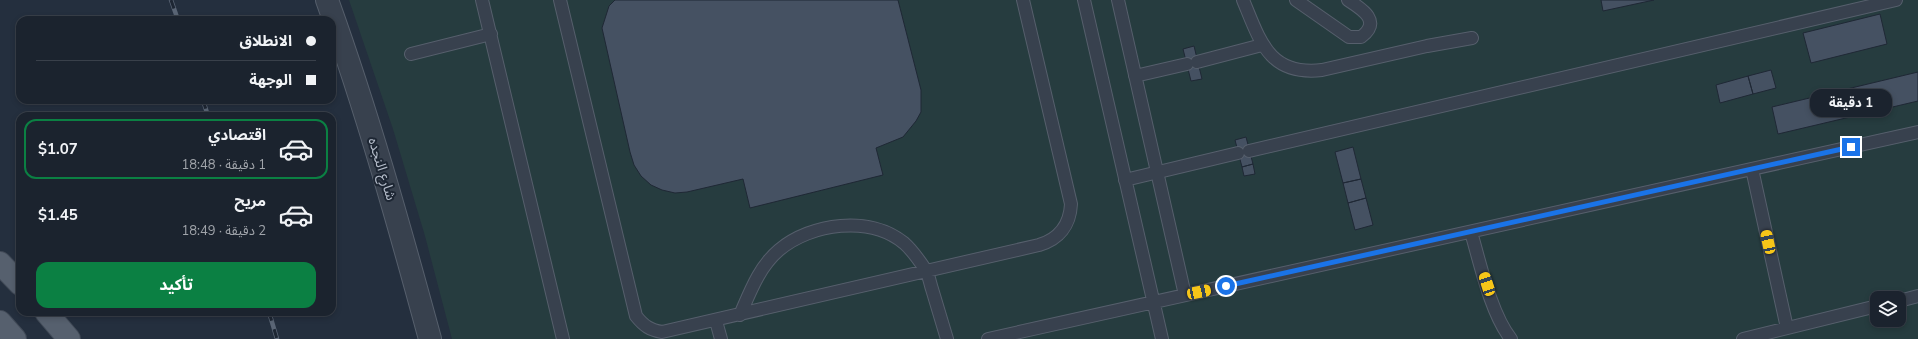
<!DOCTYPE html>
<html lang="ar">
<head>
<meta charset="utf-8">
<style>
	body { margin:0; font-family:"Nunito Sans","Noto Sans Arabic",sans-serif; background:#242b36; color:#f1f3f6; direction:rtl; height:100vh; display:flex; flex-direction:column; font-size:15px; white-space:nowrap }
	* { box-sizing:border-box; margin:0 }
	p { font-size:13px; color:#a0a4aa }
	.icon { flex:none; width:22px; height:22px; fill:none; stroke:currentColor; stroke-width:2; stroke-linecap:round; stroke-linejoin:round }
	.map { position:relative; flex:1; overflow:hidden; direction:ltr }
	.panel { position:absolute; left:16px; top:112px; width:320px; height:204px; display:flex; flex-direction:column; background:#1b232e; border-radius:12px; box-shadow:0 2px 6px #0003,0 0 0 1px #39404a; direction:rtl }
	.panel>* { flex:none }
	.hud { position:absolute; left:16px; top:16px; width:320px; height:88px; border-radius:12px; box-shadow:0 2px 6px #0003,0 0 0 1px #39404a; direction:rtl; display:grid; align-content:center; height:88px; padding:0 20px; background:#1b232e }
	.buttons { position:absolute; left:1870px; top:291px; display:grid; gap:8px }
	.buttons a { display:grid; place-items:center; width:36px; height:36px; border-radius:8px; background:#1b232e; box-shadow:0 2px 6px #0003,0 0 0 1px #39404a; font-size:20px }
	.end { position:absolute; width:18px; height:18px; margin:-9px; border:5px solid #1a73e8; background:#fff; box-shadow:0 0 0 2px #fff }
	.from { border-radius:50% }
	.bubble { position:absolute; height:28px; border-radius:12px; background:#1b232e; box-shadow:0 2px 6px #0003,0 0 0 1px #39404a; font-size:13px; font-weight:700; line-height:28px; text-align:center; direction:rtl }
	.car { position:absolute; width:12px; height:24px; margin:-12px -6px; border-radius:5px; box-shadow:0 0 3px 1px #0007; background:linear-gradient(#f5c518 24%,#345 0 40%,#f5c518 0 76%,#345 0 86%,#f5c518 0) }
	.hud b { display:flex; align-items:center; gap:14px; height:38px; font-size:15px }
	.hud b+b { border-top:1px solid #39404a }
	.hud i { width:10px; height:10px; background:#f1f3f6 }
	ul { padding:7px 0 0; list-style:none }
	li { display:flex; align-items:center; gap:12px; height:60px; margin:0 8px 6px; padding:0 12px; border:2px solid transparent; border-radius:12px }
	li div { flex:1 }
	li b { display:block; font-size:15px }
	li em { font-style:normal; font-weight:700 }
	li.selected { border-color:#0b8043 }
	li>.icon { width:36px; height:36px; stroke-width:1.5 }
	.button { display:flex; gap:8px; margin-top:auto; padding:8px 20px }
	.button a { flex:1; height:46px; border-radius:12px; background:#0b8043; color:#fff; font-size:16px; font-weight:700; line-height:46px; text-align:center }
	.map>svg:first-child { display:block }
</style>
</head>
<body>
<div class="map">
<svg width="1918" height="339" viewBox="0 0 1918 339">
	<rect width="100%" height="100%" fill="#242f3e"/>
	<path fill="#263c3f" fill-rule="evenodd" d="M349 0H1918V339H452L425 236 393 129ZM1877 298H1899V320H1877Z"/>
	<path fill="#455162" stroke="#1f2835" d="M615 0H898L921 90V112L916 121 903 137 876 148 883 175 750 208 743 179 687 192 675 193 662 190 651 185 641 176 634 165 630 152 602 28 609 6Z
		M1601 0H1654L1603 11Z
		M1880 14 1887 44 1811 63 1803 33Z
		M1194 46 1202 79 1191 81 1183 49Z
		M1771 70 1776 88 1753 94 1748 76Z
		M1918 72V101L1778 134 1772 107Z
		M1748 76 1753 94 1720 103 1716 85Z
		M1246 137 1253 164 1242 167 1235 140Z
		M1353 147 1361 179 1343 183 1335 152Z
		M1253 164 1255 174 1244 176 1242 167Z
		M1361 179 1366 198 1348 203 1343 183Z
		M1366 198 1373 225 1355 230 1348 203Z"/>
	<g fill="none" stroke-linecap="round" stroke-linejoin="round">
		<g stroke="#565f6c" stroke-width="14">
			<path id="service" d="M482 0 563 339
				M560 0 636 316C644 326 650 330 662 332L1039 245C1059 239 1070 225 1071 204L1023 0
				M1084 0 1162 339
				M1118 0 1185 295
				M1243 0C1260 41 1269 76 1322 70L1427 46 1472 38
				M1296 0 1349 37H1361C1382 21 1362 9 1348 0
				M411 54 491 34
				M1197 62 1262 45
				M1135 76 1187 64
				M1249 151 1896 0
				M1752 169 1787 328
				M1125 180 1238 153
				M1471 232C1480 263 1491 314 1511 339
				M1899 301 1918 296
				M740 315C750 292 759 267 779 250 811 223 870 215 904 243 912 250 919 260 925 269 929 275 930 283 932 289 937 306 942 322 947 339
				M716 321 721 339
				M988 339 1918 132
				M1743 339 1877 306"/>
		</g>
		<g stroke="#565f6c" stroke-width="24">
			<path id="tertiary" d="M327 0C367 111 399 225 430 339"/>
		</g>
		<g stroke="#414a57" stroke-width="24">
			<path id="primary" d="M0 263 20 284
				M46 312 69 339
				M0 322 15 339"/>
		</g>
		<use href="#service" stroke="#38414e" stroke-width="12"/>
		<use href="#tertiary" stroke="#38414e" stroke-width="22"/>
		<use href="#primary" stroke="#56606e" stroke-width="22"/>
		<g stroke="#5a6575" stroke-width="4.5">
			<path id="rail" d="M171 0 178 20
				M203 100 208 116
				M269 312 277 339"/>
		</g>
		<use href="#rail" stroke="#1d2633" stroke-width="3" stroke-dasharray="9" stroke-linecap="butt"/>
	</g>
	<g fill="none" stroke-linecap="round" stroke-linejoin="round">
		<path stroke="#1a73e8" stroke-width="5" d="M1226 286 1851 147"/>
	</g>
	<g text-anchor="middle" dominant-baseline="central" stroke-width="4" stroke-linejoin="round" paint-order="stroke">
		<g font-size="14" fill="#b4bcc9" stroke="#1d2633">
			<text transform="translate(382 169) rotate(73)">شارع النجده</text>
		</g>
	</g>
</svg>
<div class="buttons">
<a><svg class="icon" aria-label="layers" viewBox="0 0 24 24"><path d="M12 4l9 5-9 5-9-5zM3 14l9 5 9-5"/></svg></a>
</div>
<i class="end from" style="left:1226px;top:286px"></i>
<i class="end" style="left:1851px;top:147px"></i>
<div class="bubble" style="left:1810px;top:89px;width:82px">1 دقيقة</div>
<i class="car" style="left:1768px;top:242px;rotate:348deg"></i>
<i class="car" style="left:1487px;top:284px;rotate:342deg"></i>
<i class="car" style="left:1199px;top:292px;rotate:78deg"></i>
<div class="hud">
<b><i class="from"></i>الانطلاق</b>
<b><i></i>الوجهة</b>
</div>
<section class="panel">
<ul>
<li class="selected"><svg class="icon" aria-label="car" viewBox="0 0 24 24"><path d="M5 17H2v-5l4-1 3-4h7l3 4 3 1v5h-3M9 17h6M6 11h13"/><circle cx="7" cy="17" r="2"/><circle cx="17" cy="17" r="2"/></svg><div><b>اقتصادي</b><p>1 دقيقة · 18:48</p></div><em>$1.07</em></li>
<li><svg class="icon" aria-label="car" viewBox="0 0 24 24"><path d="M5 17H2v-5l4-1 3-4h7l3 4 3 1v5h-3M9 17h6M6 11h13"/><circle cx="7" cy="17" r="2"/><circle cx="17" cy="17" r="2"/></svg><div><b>مريح</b><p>2 دقيقة · 18:49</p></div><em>$1.45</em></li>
</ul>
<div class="button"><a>تأكيد</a></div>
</section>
</div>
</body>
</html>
